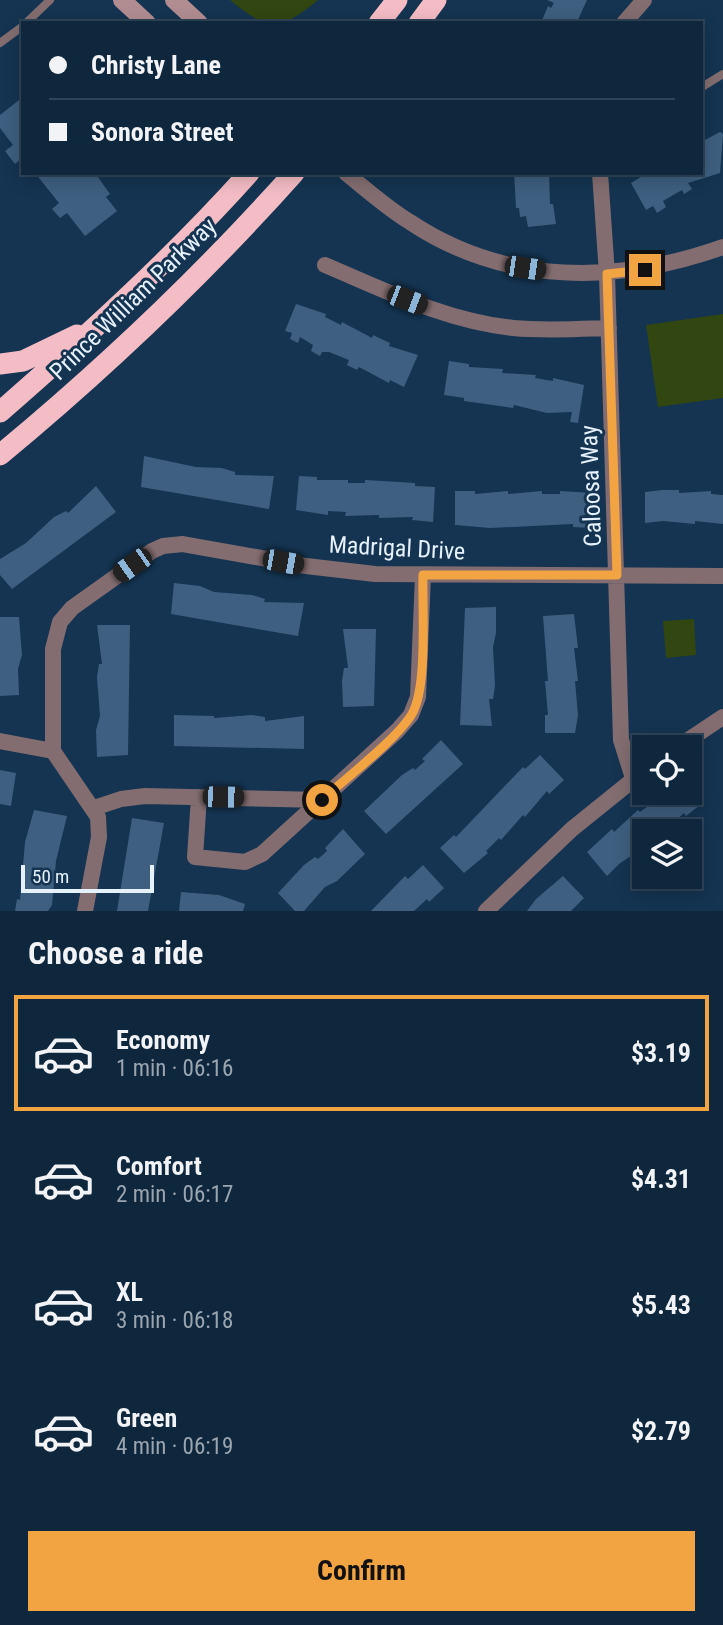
<!DOCTYPE html>
<html lang="en">
<head>
<meta charset="utf-8">
<style>
	body { margin:0; font-family:"Roboto Condensed",sans-serif; background:#182f44; color:#f1f3f6; height:100vh; display:flex; flex-direction:column; font-size:26px; white-space:nowrap }
	* { box-sizing:border-box; margin:0 }
	p { font-size:23px; color:#9ba5b0 }
	.icon { flex:none; width:38px; height:38px; fill:none; stroke:currentColor; stroke-width:2; stroke-linecap:round; stroke-linejoin:round }
	.map { position:relative; height:911px; overflow:hidden }
	.sheet { display:flex; flex-direction:column; background:#0f273d; flex:1 }
	.sheet>* { flex:none }
	.top-card { position:absolute; left:21px; top:21px; width:682px; height:154px; border-radius:0px; box-shadow:0 4px 18px #0003,0 0 0 2px #2f4457; display:grid; align-content:center; height:154px; padding:0 28px; background:#0f273d }
	.buttons { position:absolute; left:632px; top:735px; display:grid; gap:14px }
	.buttons a { display:grid; place-items:center; width:70px; height:70px; border-radius:0px; background:#0f273d; box-shadow:0 4px 18px #0003,0 0 0 2px #2f4457; font-size:35px }
	.scale { position:absolute; left:21px; bottom:18px; width:133px; box-sizing:border-box; padding-left:7px; border:4px solid #e5f1fc; border-top:0; font-size:19px; line-height:24px; white-space:nowrap; color:#e5f1fc; -webkit-text-stroke:5px #143451; paint-order:stroke }
	.end { position:absolute; width:32px; height:32px; margin:-16px; border:9px solid #f3a442; background:#111; box-shadow:0 0 0 4px #111 }
	.from { border-radius:50% }
	.car { position:absolute; width:21px; height:42px; margin:-21px -10px; border-radius:9px; box-shadow:0 0 5px 2px #0007; background:linear-gradient(#222 24%,#8ab4d8 0 40%,#222 0 76%,#8ab4d8 0 86%,#222 0) }
	.top-card b { display:flex; align-items:center; gap:24px; height:66px; font-size:26px }
	.top-card b+b { border-top:2px solid #2f4457 }
	.top-card i { width:18px; height:18px; background:#f1f3f6 }
	ul { padding:0; list-style:none }
	li { display:flex; align-items:center; gap:21px; height:116px; margin:0 14px 10px; padding:0 14px; border:4px solid transparent; border-radius:0px }
	li div { flex:1 }
	li b { display:block; font-size:26px }
	li em { font-style:normal; font-weight:700 }
	li.active { border-color:#f3a442 }
	li>.icon { width:63px; height:63px; stroke-width:1.5 }
	h2 { padding:0 28px; font-size:32px; line-height:84px }
	.primary-button { display:flex; gap:14px; margin-top:auto; padding:14px 28px }
	.primary-button a { flex:1; height:80px; border-radius:0px; background:#f3a442; color:#111; font-size:28px; font-weight:700; line-height:80px; text-align:center }
	.map>svg:first-child { display:block }
</style>
</head>
<body>
<div class="map">
<svg width="723" height="911" viewBox="0 0 723 911">
	<rect width="100%" height="100%" fill="#143451"/>
	<path fill="#314611" d="M230 0H318C278 32 270 32 230 0Z
		M723 314V398L658 407 646 325Z
		M694 619 696 655 666 658 663 621Z"/>
	<path fill="#3e5f7f" d="M547 0H587L577 22 541 23 548 6 551 8 554 3Z
		M23 97V157L15 164 5 151 13 145 0 128V115Z
		M720 132 723 134 720 173 688 183 692 189 684 194 682 190 663 201 666 207 657 213 653 206 646 210 631 183 647 173H702L703 141Z
		M35 173H95L110 194 106 197 117 211 85 236 67 213 60 218 52 209 59 203Z
		M514 173H549L550 204H553L556 224 528 227 526 216 520 217 519 208H516Z
		M296 304 326 314 325 317 341 325 342 322 372 338 373 335 390 343 389 346 418 355 404 387 390 380 389 383 359 367 357 370 347 365 349 360 329 352H322L320 356 311 351 313 345 300 337 298 343 290 339 292 333 285 331Z
		M449 361 469 364V367L503 369 502 373 536 375 535 378 553 381V378L584 385 578 423 570 422 572 412 547 413 514 405 513 408 464 401V398L444 395Z
		M144 456 196 467 222 468 235 472V475L274 476 269 509 141 487Z
		M299 476 317 477V480H348V483H365V480L415 483V486L435 487 433 522 412 520 413 517 379 518V515L345 516 346 512 328 511V515L296 510Z
		M96 486 116 512 12 589 0 575V559L26 543 54 517 66 511 68 513Z
		M662 490H679V493L711 491V494L723 495V524L695 521V524L663 521 645 523V492Z
		M455 491H475V494L508 491V494L542 491V494H560V491L592 493 591 528 573 527V524L490 528 455 525Z
		M174 583 200 586 214 592 252 595 265 599 264 602 304 603 298 636 171 614Z
		M496 607V633L493 647 495 686 493 699H489L492 726 460 725 465 608Z
		M574 614 578 648H574L578 681H575L578 715 575 733H545V715H548L545 681H548L543 616Z
		M0 617H19L22 655 18 669 19 695 0 696Z
		M97 625H130L128 755 97 757 96 730 100 716 97 677 99 664H102Z
		M343 629H376L374 706 343 707 342 681 344 668H348Z
		M174 715 214 716V718L252 715 265 717V721L304 716V749L174 746Z
		M441 740 463 764 386 834 364 811 402 775 413 768 415 770 425 761 422 759Z
		M540 755 564 780 549 794 547 791 525 817 523 815 501 840 499 838 486 851 488 853 464 873 440 848 454 835 456 837 523 767 525 769Z
		M0 770 16 773 11 806 0 804Z
		M661 793H691L700 805 686 816 684 813 664 831H644V847L619 864 607 876 587 852 612 829 614 832 638 810 640 812 654 802 652 800Z
		M34 810 67 816 56 861 52 905 48 911H15L17 899 20 900 25 842Z
		M132 818 164 823 148 911H117Z
		M343 829 365 854 337 881 325 887 304 911H295L278 893 304 865 315 857 318 859 327 851 325 848Z
		M423 865 444 888 429 902 427 899 414 911H371L405 876 408 879Z
		M563 876 584 898 571 911H527L536 899Z
		M181 892 219 895 245 904 243 911H179Z"/>
	<g fill="none" stroke-linecap="round" stroke-linejoin="round">
		<path stroke="#836d70" stroke-width="8" d="M26 23 50 0
			M0 43 23 26
			M702 87 723 74"/>
		<path stroke="#836d70" stroke-width="16" d="M624 23 644 0
			M346 173C367 190 387 208 410 222 506 286 618 284 723 247
			M600 173 607 274 621 740 633 778
			M325 265C386 291 446 321 513 328 545 331 577 329 609 328
			M0 741 53 751 98 817 99 837 85 911
			M678 747 723 717
			M53 751V649L60 622 72 608 152 551 163 546 183 544 306 566 375 574 723 576
			M199 797 195 857 245 862 262 854 397 731 411 715 418 697 423 575
			M94 808 121 799 145 796 322 800
			M486 911 572 829 644 771"/>
		<path stroke="#b18d92" stroke-width="18" d="M122 0 147 23
			M174 0 199 23"/>
		<path stroke="#f4bcc5" stroke-width="21" d="M379 23 397 0
			M419 23 436 0
			M0 364 23 361 77 335
			M0 412C87 336 172 259 249 173
			M0 455C105 368 203 275 294 173"/>
	</g>
	<g fill="none" stroke-linecap="round" stroke-linejoin="round">
		<path stroke="#f3a442" stroke-width="9" d="M322 800C346 778 396 740 412 714 428 686 422 608 423 575H617L607 274 645 270"/>
	</g>
	<g text-anchor="middle" dominant-baseline="central" stroke-width="6" stroke-linejoin="round" paint-order="stroke">
		<g font-size="24" fill="#e5f1fc" stroke="#143451">
			<text transform="translate(133 299) rotate(-44)">Prince William Parkway</text>
			<text transform="translate(591 486) rotate(-92)">Caloosa Way</text>
			<text transform="translate(397 548) rotate(3)">Madrigal Drive</text>
		</g>
	</g>
</svg>
<div class="buttons">
<a><svg class="icon" aria-label="locate" viewBox="0 0 24 24"><circle cx="12" cy="12" r="6"/><path d="M12 2v4M12 18v4M2 12h4M18 12h4"/></svg></a>
<a><svg class="icon" aria-label="layers" viewBox="0 0 24 24"><path d="M12 4l9 5-9 5-9-5zM3 14l9 5 9-5"/></svg></a>
</div>
<div class="scale">50 m</div>
<i class="end from" style="left:322px;top:800px"></i>
<i class="end" style="left:645px;top:270px"></i>
<i class="car" style="left:525px;top:268px;rotate:98deg"></i>
<i class="car" style="left:407px;top:300px;rotate:111deg"></i>
<i class="car" style="left:283px;top:562px;rotate:100deg"></i>
<i class="car" style="left:132px;top:565px;rotate:235deg"></i>
<i class="car" style="left:223px;top:797px;rotate:91deg"></i>
<div class="top-card">
<b><i class="from"></i>Christy Lane</b>
<b><i></i>Sonora Street</b>
</div>
</div>
<section class="sheet">
<h2>Choose a ride</h2>
<ul>
<li class="active"><svg class="icon" aria-label="car" viewBox="0 0 24 24"><path d="M5 17H2v-5l4-1 3-4h7l3 4 3 1v5h-3M9 17h6M6 11h13"/><circle cx="7" cy="17" r="2"/><circle cx="17" cy="17" r="2"/></svg><div><b>Economy</b><p>1 min · 06:16</p></div><em>$3.19</em></li>
<li><svg class="icon" aria-label="car" viewBox="0 0 24 24"><path d="M5 17H2v-5l4-1 3-4h7l3 4 3 1v5h-3M9 17h6M6 11h13"/><circle cx="7" cy="17" r="2"/><circle cx="17" cy="17" r="2"/></svg><div><b>Comfort</b><p>2 min · 06:17</p></div><em>$4.31</em></li>
<li><svg class="icon" aria-label="car" viewBox="0 0 24 24"><path d="M5 17H2v-5l4-1 3-4h7l3 4 3 1v5h-3M9 17h6M6 11h13"/><circle cx="7" cy="17" r="2"/><circle cx="17" cy="17" r="2"/></svg><div><b>XL</b><p>3 min · 06:18</p></div><em>$5.43</em></li>
<li><svg class="icon" aria-label="car" viewBox="0 0 24 24"><path d="M5 17H2v-5l4-1 3-4h7l3 4 3 1v5h-3M9 17h6M6 11h13"/><circle cx="7" cy="17" r="2"/><circle cx="17" cy="17" r="2"/></svg><div><b>Green</b><p>4 min · 06:19</p></div><em>$2.79</em></li>
</ul>
<div class="primary-button"><a>Confirm</a></div>
</section>
</body>
</html>
